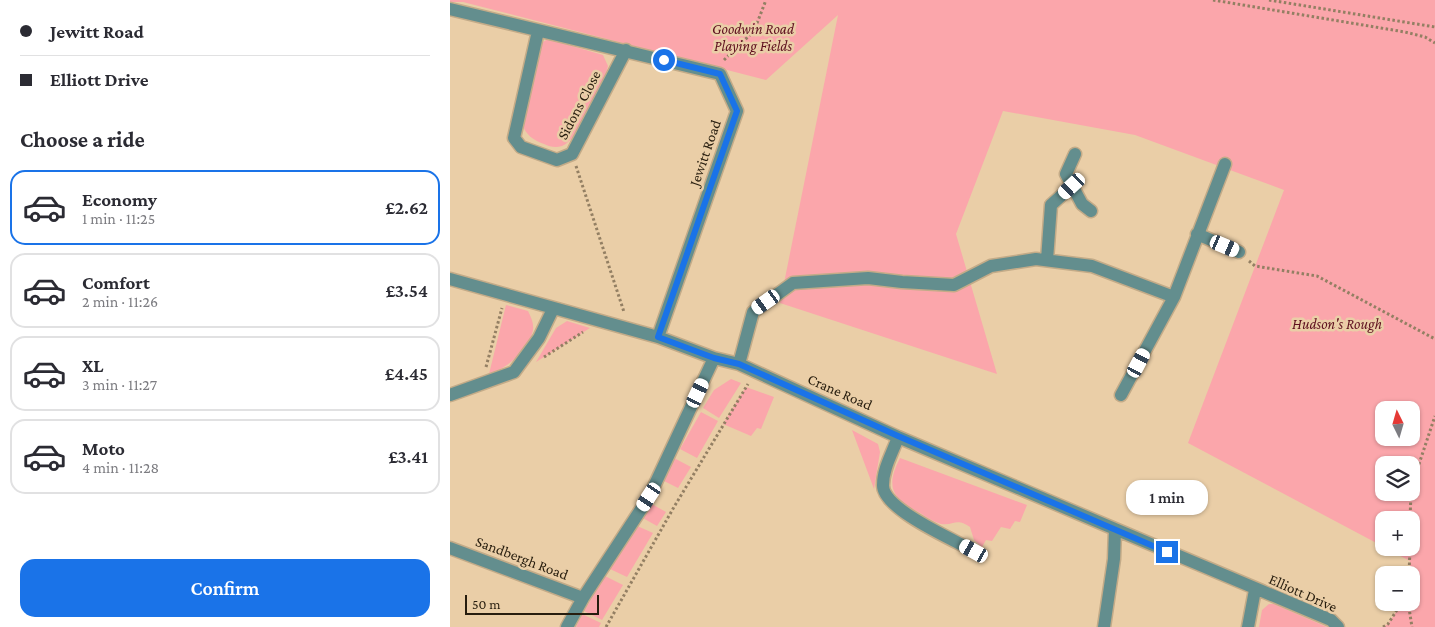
<!DOCTYPE html>
<html lang="en">
<head>
<meta charset="utf-8">
<style>
	body { margin:0; font-family:"Crimson Pro",serif; background:#f2f2f3; color:#2b2b33; height:100vh; display:flex; flex-direction:column; font-size:19px; white-space:nowrap }
	* { box-sizing:border-box; margin:0 }
	p { font-size:16px; color:#7c7c81 }
	.icon { flex:none; width:28px; height:28px; fill:none; stroke:currentColor; stroke-width:2; stroke-linecap:round; stroke-linejoin:round }
	.map { position:relative; flex:1; overflow:hidden }
	.details { display:flex; flex-direction:column; background:#fff; width:450px }
	.details>* { flex:none }
	.top-card { display:grid; align-content:center; height:110px; padding:0 20px; background:#fff }
	.needle { width:32px; rotate:355deg }
	.fabs { position:absolute; left:925px; top:401px; display:grid; gap:10px }
	.fabs a { display:grid; place-items:center; width:45px; height:45px; border-radius:10px; background:#fff; box-shadow:0 1px 4px #0004; font-size:25px }
	.scale { position:absolute; left:15px; bottom:12px; width:134px; box-sizing:border-box; padding-left:5px; border:2px solid #271d0e; border-top:0; font-size:14px; line-height:18px; white-space:nowrap; color:#271d0e; -webkit-text-stroke:4px #eacea7; paint-order:stroke }
	.end { position:absolute; width:22px; height:22px; margin:-11px; border:6px solid #1a73e8; background:#fff; box-shadow:0 0 0 2px #fff }
	.from { border-radius:50% }
	.bubble { position:absolute; height:35px; border-radius:15px; background:#fff; box-shadow:0 1px 4px #0004; font-size:16px; font-weight:600; line-height:35px; text-align:center }
	.car { position:absolute; width:15px; height:30px; margin:-15px -8px; border-radius:6px; box-shadow:0 0 4px 1px #0007; background:linear-gradient(#fff 24%,#345 0 40%,#fff 0 76%,#345 0 86%,#fff 0) }
	.top-card b { display:flex; align-items:center; gap:18px; height:48px; font-size:19px }
	.top-card b+b { border-top:1px solid #e1e1e2 }
	.top-card i { width:12px; height:12px; background:#2b2b33 }
	ul { padding:0; list-style:none }
	li { display:flex; align-items:center; gap:15px; height:75px; margin:0 10px 8px; padding:0 10px; border:2px solid #e1e1e2; border-radius:15px }
	li div { flex:1 }
	li b { display:block; font-size:19px }
	li em { font-style:normal; font-weight:600 }
	li.on { border-color:#1a73e8 }
	li>.icon { width:45px; height:45px; stroke-width:1.5 }
	h2 { padding:0 20px; font-size:22px; line-height:60px }
	.action { display:flex; gap:10px; margin-top:auto; padding:10px 20px }
	.action a { flex:1; height:58px; border-radius:15px; background:#1a73e8; color:#fff; font-size:20px; font-weight:600; line-height:58px; text-align:center }
	main { display:flex; flex:1; min-height:0 }
	.map>svg:first-child { display:block }
</style>
</head>
<body>
<main>
<section class="details">
<div class="top-card">
<b><i class="from"></i>Jewitt Road</b>
<b><i></i>Elliott Drive</b>
</div>
<h2>Choose a ride</h2>
<ul>
<li class="on"><svg class="icon" aria-label="car" viewBox="0 0 24 24"><path d="M5 17H2v-5l4-1 3-4h7l3 4 3 1v5h-3M9 17h6M6 11h13"/><circle cx="7" cy="17" r="2"/><circle cx="17" cy="17" r="2"/></svg><div><b>Economy</b><p>1 min · 11:25</p></div><em>£2.62</em></li>
<li><svg class="icon" aria-label="car" viewBox="0 0 24 24"><path d="M5 17H2v-5l4-1 3-4h7l3 4 3 1v5h-3M9 17h6M6 11h13"/><circle cx="7" cy="17" r="2"/><circle cx="17" cy="17" r="2"/></svg><div><b>Comfort</b><p>2 min · 11:26</p></div><em>£3.54</em></li>
<li><svg class="icon" aria-label="car" viewBox="0 0 24 24"><path d="M5 17H2v-5l4-1 3-4h7l3 4 3 1v5h-3M9 17h6M6 11h13"/><circle cx="7" cy="17" r="2"/><circle cx="17" cy="17" r="2"/></svg><div><b>XL</b><p>3 min · 11:27</p></div><em>£4.45</em></li>
<li><svg class="icon" aria-label="car" viewBox="0 0 24 24"><path d="M5 17H2v-5l4-1 3-4h7l3 4 3 1v5h-3M9 17h6M6 11h13"/><circle cx="7" cy="17" r="2"/><circle cx="17" cy="17" r="2"/></svg><div><b>Moto</b><p>4 min · 11:28</p></div><em>£3.41</em></li>
</ul>
<div class="action"><a>Confirm</a></div>
</section>
<div class="map">
<svg width="985" height="627" viewBox="0 0 985 627">
	<rect width="100%" height="100%" fill="#eacea7"/>
	<path fill="#fba6ab" fill-rule="evenodd" d="M0 0H985V627H933L938 624 952 603 961 602 960 561 935 548H961V520H934V547L738 443 834 190 685 135 553 111 506 234 547 374 330 303 388 15 316 80 13 2H0ZM934 410H961V438H934ZM934 465H961V492H934Z
		M98 39 153 55 158 66C154 85 130 139 112 146 106 148 100 147 94 144 83 140 76 135 72 124L88 45Z
		M56 305 78 311C82 319 85 326 82 334 78 350 55 370 39 374Z
		M117 321 140 328 86 362 106 328Z
		M281 379 291 383 269 418 253 408 264 390Z
		M296 387 324 397 311 429 307 428 301 436 273 424Z
		M251 412 268 421 247 458 230 449Z
		M402 430 428 444 430 452 424 489Z
		M224 458 241 467 228 488 212 480Z
		M450 458 577 505 570 522 565 521 560 529 551 527 542 541 536 540 532 547 524 540 520 527C506 517 504 526 491 524 484 522 476 517 470 513 442 499 435 487 450 458Z
		M200 503 216 512 207 526 191 517Z
		M185 525 203 533 177 577 160 569Z
		M155 576 173 585 152 620 134 611Z
		M819 604H824L877 627H809L812 610Z
		M132 614 151 623 149 627H126Z"/>
	<g fill="none" stroke-linecap="round" stroke-linejoin="round">
		<g stroke="#c3ab88" stroke-width="15">
			<path id="minor" d="M0 9 270 74 287 111 208 337
				M88 31 64 138 71 147 107 160 122 154 176 50
				M625 154 616 174 632 204 641 211
				M747 234 789 252
				M597 260 601 205 622 186
				M0 279 208 337 264 358 289 364 448 437 665 529 664 559 654 627
				M289 364 303 312 343 283 418 278 452 282 504 285 541 266 586 259 642 266 724 297
				M0 395 64 372 89 338 103 309
				M671 395 724 297 775 164
				M448 437C443 452 433 468 433 485 432 509 504 540 524 551
				M665 529 881 620 888 627
				M0 548 133 598
				M117 627 133 598 199 497 264 358
				M798 627 805 590"/>
		</g>
		<path stroke="#937f63" stroke-width="3" stroke-dasharray="2.5 2.5" stroke-linecap="butt" d="M763 0 955 32 975 37 985 43
			M819 0 985 27
			M274 60 304 31 316 0
			M126 166 174 312
			M799 261 805 266 867 276 985 339
			M94 357 133 332
			M36 367 52 308
			M961 488 985 416
			M960 520 961 492
			M959 575 960 548
			M958 602 962 627
			M156 627 224 507 298 384
			M933 627 938 624 952 602"/>
		<use href="#minor" stroke="#638e8e" stroke-width="12"/>
	</g>
	<g fill="none" stroke-linecap="round" stroke-linejoin="round">
		<path stroke="#1a73e8" stroke-width="6" d="M214 60 270 74 287 111 208 337 264 358 289 364 448 436 717 552"/>
	</g>
	<g text-anchor="middle" dominant-baseline="central" stroke-width="5" stroke-linejoin="round" paint-order="stroke">
		<g font-size="15" font-style="italic" fill="#5e101f" stroke="#eacea7">
			<text x="303" y="29">Goodwin Road<tspan x="303" dy="17">Playing Fields</tspan></text>
			<text x="887" y="324">Hudson's Rough</text>
		</g>
		<g font-size="15" fill="#271d0e" stroke="#eacea7">
			<text transform="translate(129 105) rotate(-62)">Sidons Close</text>
			<text transform="translate(255 153) rotate(-71)">Jewitt Road</text>
			<text transform="translate(390 392) rotate(24)">Crane Road</text>
			<text transform="translate(72 558) rotate(21)">Sandbergh Road</text>
			<text transform="translate(853 593) rotate(24)">Elliott Drive</text>
		</g>
	</g>
</svg>
<div class="fabs">
<a><svg class="needle" viewBox="-14 -14 28 28"><path d="M0-13l5 13h-10z" fill="#e53935"/><path d="M0 13l5-13h-10z" fill="#7c7c81"/></svg></a>
<a><svg class="icon" aria-label="layers" viewBox="0 0 24 24"><path d="M12 4l9 5-9 5-9-5zM3 14l9 5 9-5"/></svg></a>
<a>+</a>
<a>−</a>
</div>
<div class="scale">50 m</div>
<i class="end from" style="left:214px;top:60px"></i>
<i class="end" style="left:717px;top:552px"></i>
<div class="bubble" style="left:676px;top:480px;width:82px">1 min</div>
<i class="car" style="left:622px;top:186px;rotate:227deg"></i>
<i class="car" style="left:775px;top:246px;rotate:113deg"></i>
<i class="car" style="left:316px;top:302px;rotate:235deg"></i>
<i class="car" style="left:689px;top:363px;rotate:28deg"></i>
<i class="car" style="left:248px;top:393px;rotate:25deg"></i>
<i class="car" style="left:199px;top:497px;rotate:213deg"></i>
<i class="car" style="left:524px;top:551px;rotate:299deg"></i>
</div>
</main>
</body>
</html>
